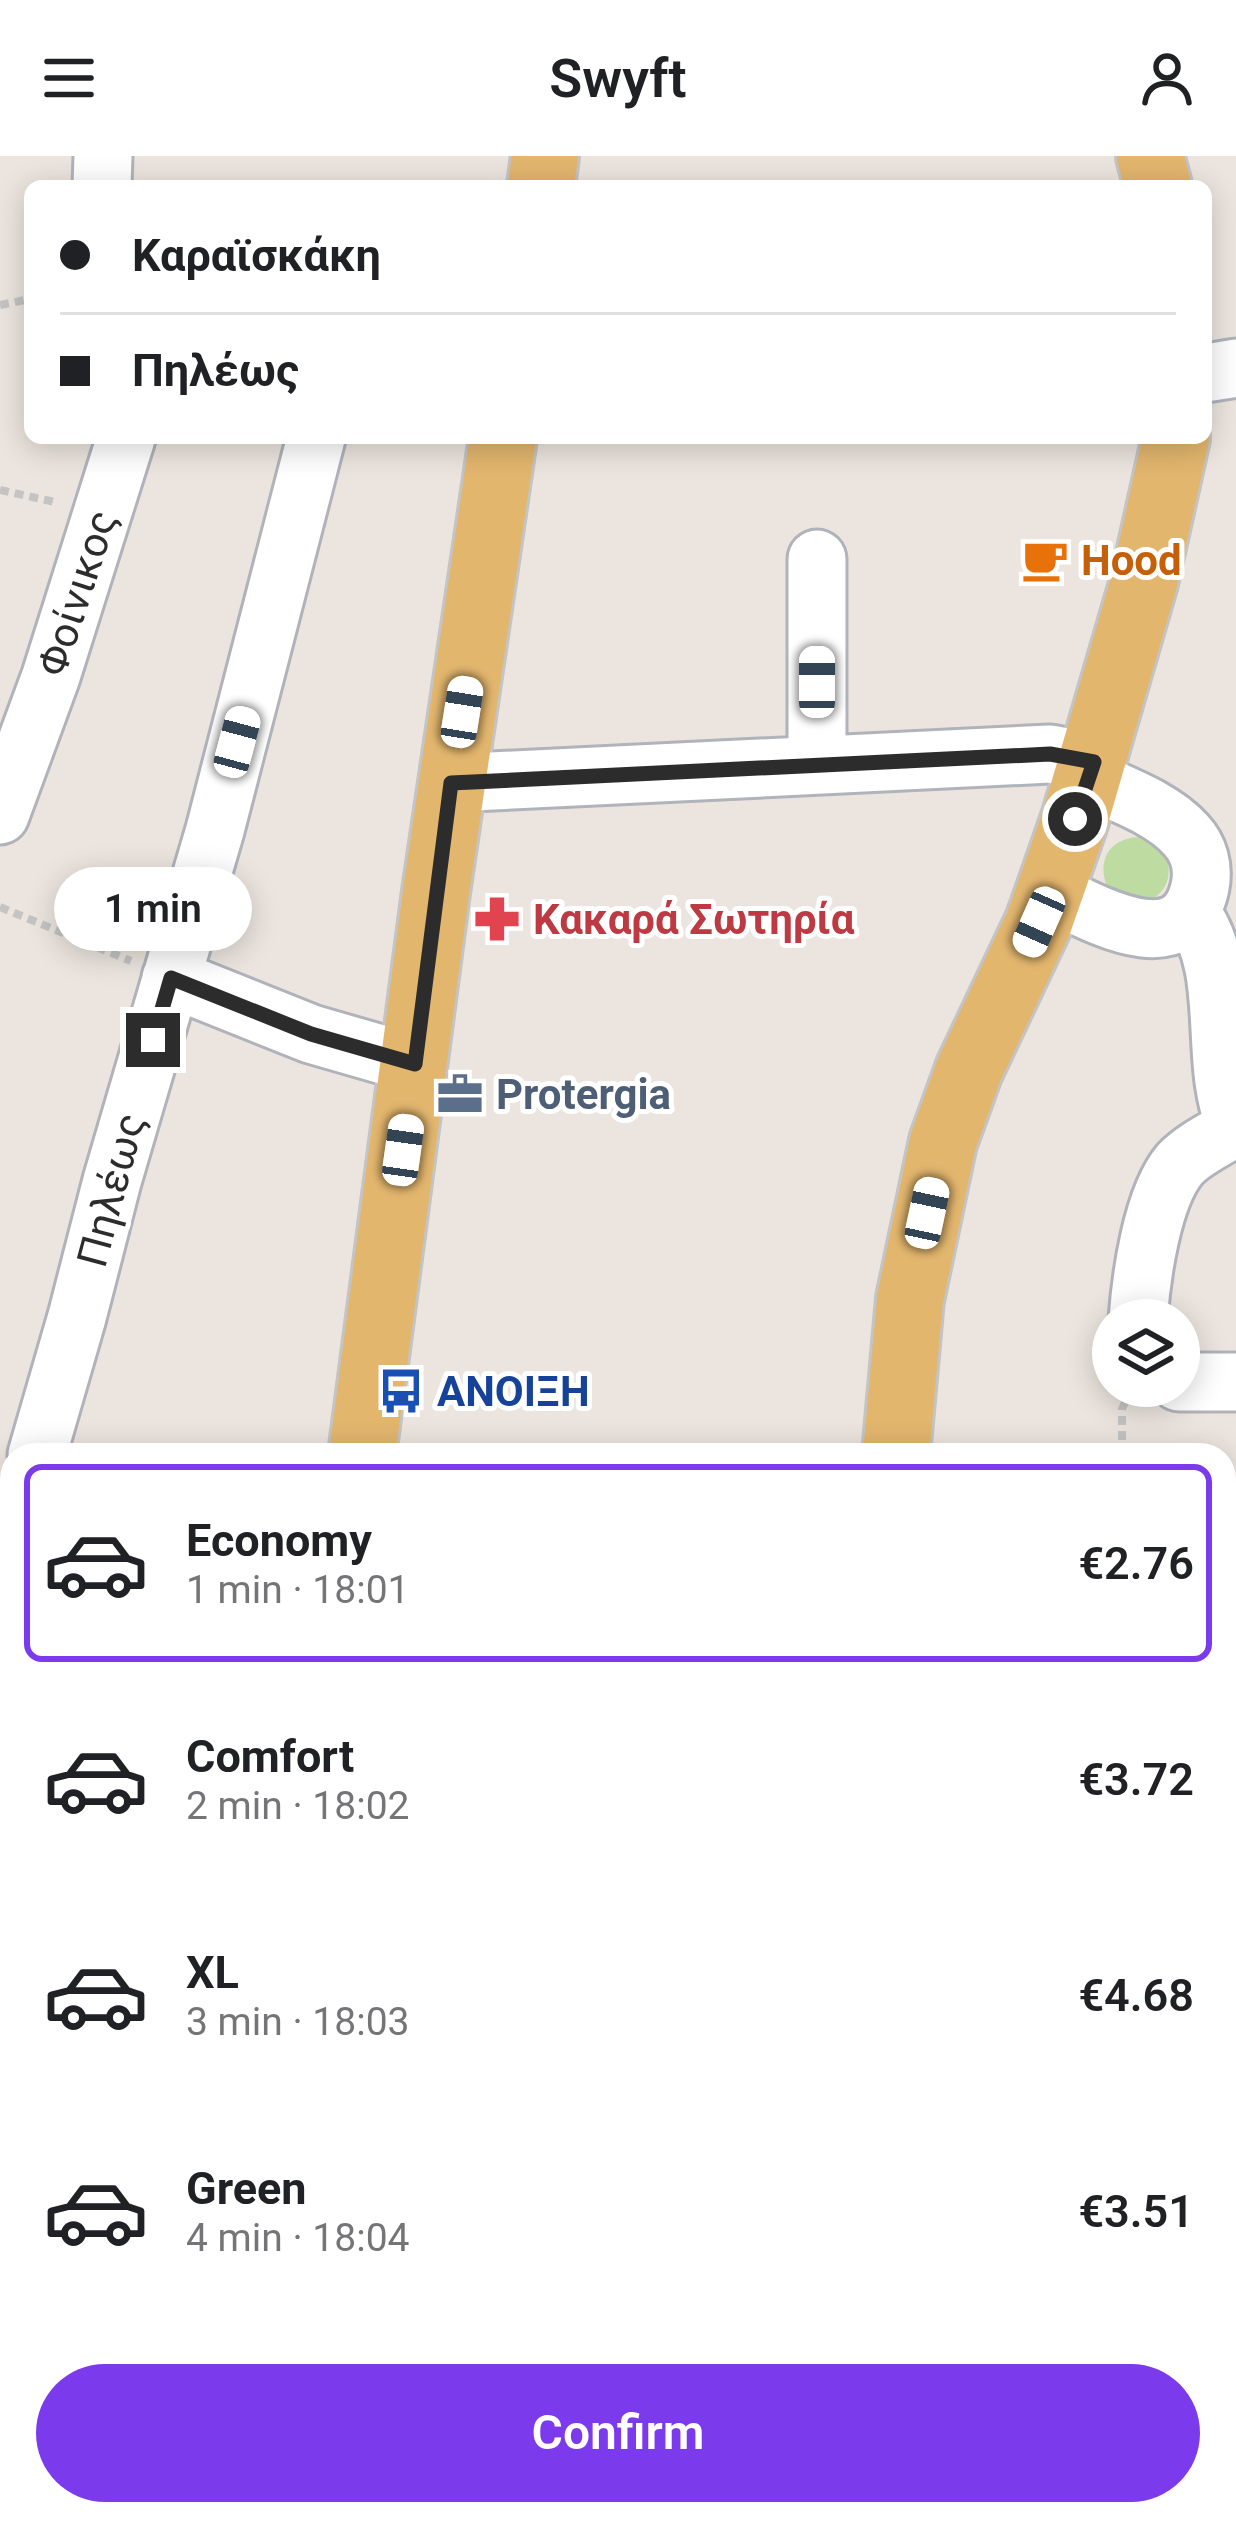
<!DOCTYPE html>
<html lang="en">
<head>
<meta charset="utf-8">
<style>
	body { margin:0; font-family:Roboto,sans-serif; background:#f6f6f6; color:#202124; height:100vh; display:flex; flex-direction:column; font-size:45px; white-space:nowrap }
	* { box-sizing:border-box; margin:0 }
	p { font-size:39px; color:#757577 }
	.icon { flex:none; width:66px; height:66px; fill:none; stroke:currentColor; stroke-width:2; stroke-linecap:round; stroke-linejoin:round }
	.map { position:relative; flex:1; overflow:hidden }
	.sheet { position:absolute; left:0px; top:1287px; width:1236px; height:1083px; display:flex; flex-direction:column; background:#fff; border-radius:36px 36px 0 0; box-shadow:0 6px 30px #0003 }
	.sheet>* { flex:none }
	.hud { position:absolute; left:24px; top:24px; width:1188px; height:264px; border-radius:18px; box-shadow:0 6px 30px #0003; display:grid; align-content:center; height:264px; padding:0 36px; background:#fff }
	.fabs { position:absolute; left:1092px; top:1143px; display:grid; gap:24px }
	.fabs a { display:grid; place-items:center; width:108px; height:108px; border-radius:50%; background:#fff; box-shadow:0 6px 30px #0003; font-size:60px }
	.end { position:absolute; width:54px; height:54px; margin:-27px; border:15px solid #2c2c2c; background:#fff; box-shadow:0 0 0 6px #fff }
	.from { border-radius:50% }
	.bubble { position:absolute; height:84px; border-radius:42px; background:#fff; box-shadow:0 6px 30px #0003; font-size:39px; font-weight:600; line-height:84px; text-align:center }
	.car { position:absolute; width:36px; height:72px; margin:-36px -18px; border-radius:15px; box-shadow:0 0 9px 3px #0007; background:linear-gradient(#fff 24%,#345 0 40%,#fff 0 76%,#345 0 86%,#fff 0) }
	.hud b { display:flex; align-items:center; gap:42px; height:114px; font-size:45px }
	.hud b+b { border-top:3px solid #e0e0e0 }
	.hud i { width:30px; height:30px; background:#202124 }
	ul { padding:21px 0 0; list-style:none }
	li { display:flex; align-items:center; gap:36px; height:198px; margin:0 24px 18px; padding:0 12px; border:6px solid transparent; border-radius:18px }
	li div { flex:1 }
	li b { display:block; font-size:45px }
	li em { font-style:normal; font-weight:600 }
	li.selected { border-color:#7c3aed }
	li>.icon { width:108px; height:108px; stroke-width:1.5 }
	.action { display:flex; gap:24px; margin-top:auto; padding:24px 36px }
	.action a { flex:1; height:138px; border-radius:72px; background:#7c3aed; color:#fff; font-size:48px; font-weight:600; line-height:138px; text-align:center }
	header { display:flex; justify-content:space-between; align-items:center; height:156px; padding:0 36px; background:#fff; font-size:54px; font-weight:600 }
	.map>svg:first-child { display:block }
</style>
</head>
<body>
<header><svg class="icon" aria-label="menu" viewBox="0 0 24 24"><path d="M4 6h16M4 12h16M4 18h16"/></svg>Swyft<svg class="icon" aria-label="person" viewBox="0 0 24 24"><circle cx="12" cy="8" r="4"/><path d="M4 21q1-7 8-7t8 7"/></svg></header>
<div class="map">
<svg width="1236" height="2368" viewBox="0 0 1236 2368">
	<rect width="100%" height="100%" fill="#ece5df"/>
	<path fill="#e7dbce" d="M0 1535 12 1541V1766L0 1767Z"/>
	<path fill="#bedca2" d="M1138 681 1160 690C1175 712 1171 736 1145 747L1108 733C1096 706 1108 683 1138 681Z"/>
	<g fill="none" stroke-linecap="round" stroke-linejoin="round">
		<g stroke="#b0b3ba" stroke-width="63">
			<path id="minor" d="M102 30 103 0
				M1206 217 1236 212
				M817 403V609
				M451 627 1050 598 1093 606
				M0 659 51 520 126 282
				M1050 736C1092 756 1183 810 1200 731 1204 711 1199 693 1186 679 1162 652 1120 638 1088 623
				M1190 755C1236 816 1207 904 1236 971
				M171 822 311 878 415 908
				M1138 1164C1141 1121 1152 1041 1180 1008 1194 993 1218 982 1236 971
				M1179 1226H1236
				M37 1299 77 1161 112 1025 215 674 316 282
				M0 1409 12 1375
				M0 1483 12 1488
				M1224 1496 1236 1501
				M1224 1752 1236 1753
				M0 1788 12 1787
				M1224 2048 1236 2054
				M1224 2229 1236 2193
				M1224 2296 1236 2299
				M453 2358V2368
				M206 2368 207 2358
				M1044 2368 1046 2358
				M1198 2368 1199 2358"/>
		</g>
		<g stroke="#c4c4c4" stroke-width="72">
			<path id="major" d="M1150 0 1158 30
				M541 30 545 0
				M362 1299 436 736 503 282
				M896 1299 910 1143 943 986 969 914 1039 766 1075 663 1144 426 1176 282
				M0 2159 12 2126
				M683 2368 684 2358"/>
		</g>
		<path stroke="#c4c4c4" stroke-width="8" stroke-dasharray="9 6" stroke-linecap="butt" d="M0 149 30 143
			M0 334 55 346
			M0 751 131 805
			M1122 1299V1253L1132 1231"/>
		<use href="#minor" stroke="#fff" stroke-width="57"/>
		<use href="#major" stroke="#e3b66e" stroke-width="66"/>
	</g>
	<g fill="none" stroke-linecap="round" stroke-linejoin="round">
		<path stroke="#2c2c2c" stroke-width="15" d="M153 884 171 822 311 878 415 908 451 627 1050 598 1094 606 1075 663"/>
	</g>
	<defs>
		<g id="cafe-bare" transform="scale(3.6)"><path d="M-5.5-4.5H6V0H3Q3 3.5 0 3.5H-2.5Q-5.5 3.5-5.5 0ZM3-3.2v2h1.7v-2ZM-6 4.5H4V6H-6Z" fill="#e8710a" stroke="#fff" stroke-width="2.5" paint-order="stroke"/></g>
		<g id="pharmacy-bare" transform="scale(3.6)"><path d="M-2-6h4v4h4v4h-4v4h-4v-4h-4v-4h4Z" fill="#e0444e" stroke="#fff" stroke-width="2.5" paint-order="stroke"/></g>
		<g id="office-bare" transform="scale(3.6)"><path d="M-6-3h4V-5.5h4V-3h4V5H-6ZM-1-4.5V-3h2v-1.5ZM-6 0V1H6V0Z" fill="#5c6f8a" stroke="#fff" stroke-width="2.5" paint-order="stroke"/></g>
		<g id="bus-bare" transform="scale(3.6)"><path d="M-5-6H5V4H4V6H2V4H-2V6H-4V4H-5ZM-3.5-4V0h7V-4ZM-3.5 1.2v1.5H-2V1.2ZM2 1.2v1.5H3.5V1.2Z" fill="#1a4fb4" stroke="#fff" stroke-width="2.5" paint-order="stroke"/></g>
	</defs>
	<g fill-rule="evenodd">
		<use href="#cafe-bare" x="1045" y="404"/>
		<use href="#pharmacy-bare" x="497" y="763"/>
		<use href="#office-bare" x="460" y="938"/>
		<use href="#bus-bare" x="401" y="1235"/>
	</g>
	<g text-anchor="middle" dominant-baseline="central" stroke-width="10" stroke-linejoin="round" paint-order="stroke">
		<g font-size="42" font-weight="bold" fill="#c56008" stroke="#fff" text-anchor="start">
			<text x="1081" y="404">Hood</text>
		</g>
		<g font-size="42" fill="#2c2c2c" stroke="#fff">
			<text transform="translate(77 437) rotate(-72)">Φοίνικος</text>
			<text transform="translate(111 1034) rotate(-75)">Πηλέως</text>
		</g>
		<g font-size="42" font-weight="bold" fill="#be3a42" stroke="#fff" text-anchor="start">
			<text x="533" y="763">Κακαρά Σωτηρία</text>
		</g>
		<g font-size="42" font-weight="bold" fill="#4e5e75" stroke="#fff" text-anchor="start">
			<text x="496" y="938">Protergia</text>
		</g>
		<g font-size="42" font-weight="bold" fill="#164399" stroke="#fff" text-anchor="start">
			<text x="437" y="1235">ΑΝΟΙΞΗ</text>
		</g>
	</g>
</svg>
<div class="fabs">
<a><svg class="icon" aria-label="layers" viewBox="0 0 24 24"><path d="M12 4l9 5-9 5-9-5zM3 14l9 5 9-5"/></svg></a>
</div>
<i class="end from" style="left:1075px;top:663px"></i>
<i class="end" style="left:153px;top:884px"></i>
<div class="bubble" style="left:54px;top:711px;width:198px">1 min</div>
<i class="car" style="left:817px;top:526px;rotate:0deg"></i>
<i class="car" style="left:462px;top:556px;rotate:9deg"></i>
<i class="car" style="left:237px;top:586px;rotate:15deg"></i>
<i class="car" style="left:1039px;top:766px;rotate:204deg"></i>
<i class="car" style="left:403px;top:994px;rotate:8deg"></i>
<i class="car" style="left:927px;top:1057px;rotate:12deg"></i>
<div class="hud">
<b><i class="from"></i>Καραϊσκάκη</b>
<b><i></i>Πηλέως</b>
</div>
<section class="sheet">
<ul>
<li class="selected"><svg class="icon" aria-label="car" viewBox="0 0 24 24"><path d="M5 17H2v-5l4-1 3-4h7l3 4 3 1v5h-3M9 17h6M6 11h13"/><circle cx="7" cy="17" r="2"/><circle cx="17" cy="17" r="2"/></svg><div><b>Economy</b><p>1 min · 18:01</p></div><em>€2.76</em></li>
<li><svg class="icon" aria-label="car" viewBox="0 0 24 24"><path d="M5 17H2v-5l4-1 3-4h7l3 4 3 1v5h-3M9 17h6M6 11h13"/><circle cx="7" cy="17" r="2"/><circle cx="17" cy="17" r="2"/></svg><div><b>Comfort</b><p>2 min · 18:02</p></div><em>€3.72</em></li>
<li><svg class="icon" aria-label="car" viewBox="0 0 24 24"><path d="M5 17H2v-5l4-1 3-4h7l3 4 3 1v5h-3M9 17h6M6 11h13"/><circle cx="7" cy="17" r="2"/><circle cx="17" cy="17" r="2"/></svg><div><b>XL</b><p>3 min · 18:03</p></div><em>€4.68</em></li>
<li><svg class="icon" aria-label="car" viewBox="0 0 24 24"><path d="M5 17H2v-5l4-1 3-4h7l3 4 3 1v5h-3M9 17h6M6 11h13"/><circle cx="7" cy="17" r="2"/><circle cx="17" cy="17" r="2"/></svg><div><b>Green</b><p>4 min · 18:04</p></div><em>€3.51</em></li>
</ul>
<div class="action"><a>Confirm</a></div>
</section>
</div>
</body>
</html>
